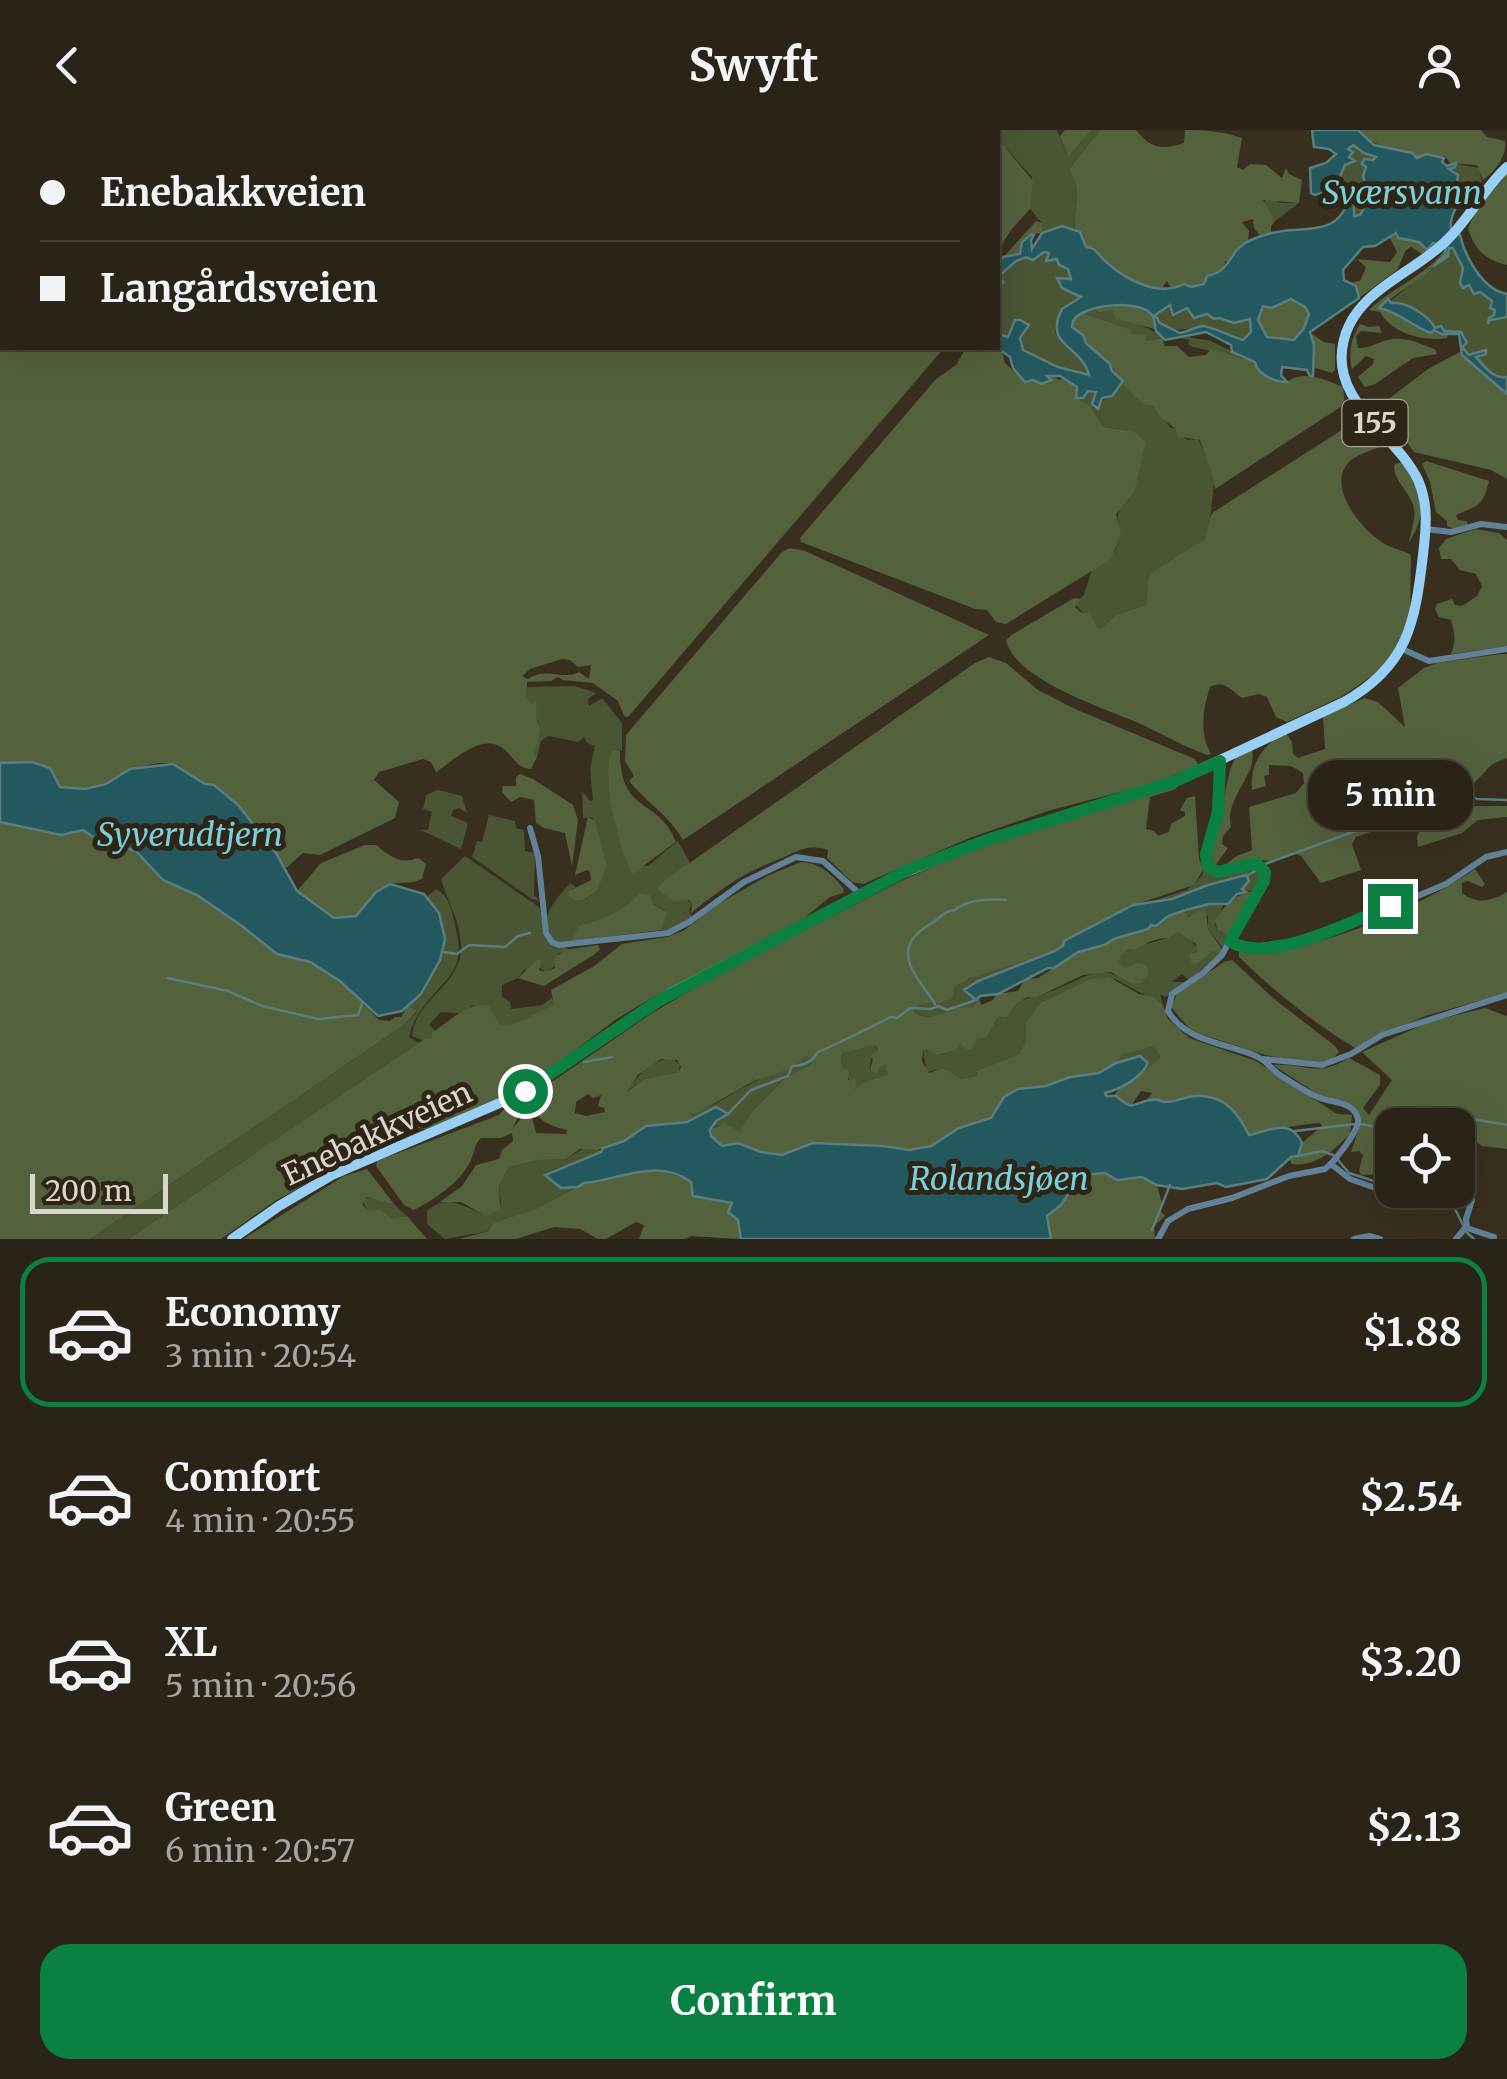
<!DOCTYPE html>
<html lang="en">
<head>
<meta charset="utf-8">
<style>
	body { margin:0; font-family:Merriweather,serif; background:#362f24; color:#f1f3f6; height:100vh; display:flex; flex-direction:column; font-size:38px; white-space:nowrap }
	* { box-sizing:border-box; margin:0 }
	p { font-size:32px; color:#a5a4a1 }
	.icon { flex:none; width:55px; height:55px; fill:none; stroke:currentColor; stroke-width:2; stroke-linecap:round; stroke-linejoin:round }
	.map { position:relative; height:1109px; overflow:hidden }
	.side { display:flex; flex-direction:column; background:#2a2317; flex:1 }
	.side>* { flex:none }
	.top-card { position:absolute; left:0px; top:0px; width:1000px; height:220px; box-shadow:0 10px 40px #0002,0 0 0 2px #464036; display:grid; align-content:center; height:220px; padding:0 40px; background:#2a2317 }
	.buttons { position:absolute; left:1375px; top:978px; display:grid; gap:20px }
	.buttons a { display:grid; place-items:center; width:100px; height:100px; border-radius:20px; background:#2a2317; box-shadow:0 10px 40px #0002,0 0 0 2px #464036; font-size:50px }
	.scale { position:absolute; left:30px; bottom:25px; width:138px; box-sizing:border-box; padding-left:10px; border:5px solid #dbd6cc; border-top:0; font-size:28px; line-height:35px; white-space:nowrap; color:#dbd6cc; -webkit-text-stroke:8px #2e2516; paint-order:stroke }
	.end { position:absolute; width:45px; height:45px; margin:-22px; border:12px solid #0b8043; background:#fff; box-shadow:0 0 0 5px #fff }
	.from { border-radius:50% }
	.bubble { position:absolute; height:70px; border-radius:30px; background:#2a2317; box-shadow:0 10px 40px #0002,0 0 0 2px #464036; font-size:32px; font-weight:700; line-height:70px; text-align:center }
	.top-card b { display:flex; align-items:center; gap:35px; height:95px; font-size:38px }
	.top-card b+b { border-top:2px solid #464036 }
	.top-card i { width:25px; height:25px; background:#f1f3f6 }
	ul { padding:18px 0 0; list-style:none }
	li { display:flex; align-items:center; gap:30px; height:150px; margin:0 20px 15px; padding:0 20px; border:5px solid transparent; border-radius:30px }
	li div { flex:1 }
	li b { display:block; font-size:38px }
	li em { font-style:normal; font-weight:700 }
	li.active { border-color:#0b8043 }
	li>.icon { width:90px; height:90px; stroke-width:1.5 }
	.primary-button { display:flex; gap:20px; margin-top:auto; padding:20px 40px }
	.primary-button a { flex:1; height:115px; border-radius:30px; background:#0b8043; color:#fff; font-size:40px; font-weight:700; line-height:115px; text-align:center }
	header { display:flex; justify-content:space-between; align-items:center; height:130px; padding:0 40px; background:#2a2317; font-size:45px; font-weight:700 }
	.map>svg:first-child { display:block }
</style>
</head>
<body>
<header><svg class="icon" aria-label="back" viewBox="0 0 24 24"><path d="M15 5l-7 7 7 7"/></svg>Swyft<svg class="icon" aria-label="person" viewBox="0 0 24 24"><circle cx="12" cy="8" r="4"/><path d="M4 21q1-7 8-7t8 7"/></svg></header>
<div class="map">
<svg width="1507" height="1109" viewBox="0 0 1507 1109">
	<rect width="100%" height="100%" fill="#382f1f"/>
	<path fill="#495533" d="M999 0H1057L1068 27 1092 0H1100L1069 39C1084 67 1073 72 1075 101L1062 96 1042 103V93L1030 79 1032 47 1006 18 998 16Z
		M1351 16H1358L1364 23 1376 27 1362 33 1366 37 1363 46 1365 53 1360 59 1365 76 1359 85 1352 86 1354 76 1340 50 1345 34H1351L1349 26 1353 23 1348 20Z
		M1457 34 1479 38 1482 52 1469 65 1458 56 1454 40H1450L1449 37Z
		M1266 67 1282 73H1299L1275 91 1264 75Z
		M1453 117 1463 138 1462 157 1469 155 1491 170 1490 179 1495 182 1489 190 1507 187V247C1493 249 1484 238 1476 226L1486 221 1469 224 1462 218 1466 209C1459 203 1454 202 1444 201L1442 197 1435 198C1427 184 1406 172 1389 172L1449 124V118Z
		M1044 122 1049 124 1048 130 1057 129 1059 135 1068 139 1071 150 1057 149 1062 158 1081 167 1061 179 1055 202 1084 233 1088 246 1058 237 1023 219 1020 208 1028 198 1020 190 1015 191 1008 207 998 204V158L1003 152 999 146 1016 131 1027 127 1033 130Z
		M1170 175 1173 185 1175 181 1187 178 1194 188 1208 184 1213 189C1224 186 1234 194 1250 189L1251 202 1243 210 1222 205 1208 195C1188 197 1170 209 1154 184Z
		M1094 177 1099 183 1112 179C1128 195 1148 194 1162 208L1146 211 1147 206 1133 204 1128 199 1079 182Z
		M1183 206 1211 211 1245 228 1193 217 1188 214 1190 210 1180 208Z
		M1122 253 1153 276 1171 298H1175L1187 310 1198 309 1211 337 1214 353 1210 390 1204 410 1169 435 1155 440 1147 458 1146 475 1116 485 1101 498H1097L1075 474 1084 465 1092 439C1099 434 1109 430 1113 424 1126 404 1107 384 1129 370L1128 300 1104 297 1090 276 1078 269 1088 261 1095 262 1092 276 1095 279C1105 267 1112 266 1122 253Z
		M575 556 596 563 588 569 589 576 602 568 622 593V621L618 619 608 649 616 698 628 735 648 736 678 711 690 733 662 753 692 773 689 781 692 787 662 803 665 780 653 774 649 765 639 763C622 783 603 788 578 796L571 813 554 811C538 786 553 773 570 753L576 757 569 761 576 771 585 770 598 760 607 736 592 687 583 688 582 661 590 671 593 670 590 639 595 616 587 613 584 607 578 612 548 606 541 611 537 627 533 625 541 599 526 567V557Z
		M438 660 462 666 467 683 459 678 453 680 451 686 468 693 461 719 421 700H428L432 682 423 679 426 665Z
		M489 685 515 691 516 698 524 700 525 721 535 723 534 765 540 771 532 769 472 727 477 711 482 712Z
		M465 726 539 777 547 810 569 819 558 824 556 836 545 842 539 837 524 840 518 848 502 855V867L510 872 511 879 542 875 552 868 555 876C535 882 520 898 499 895L490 881 472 875 464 884 441 882 429 895 437 902 432 909 422 910 412 906C414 871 462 854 461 818 461 792 448 773 441 749Z
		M1252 736 1258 737 1262 746 1253 764 1251 760 1246 763 1242 760 1249 751 1246 745 1208 755 1173 769 1152 771 1187 760 1202 746 1203 738C1217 749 1235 741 1252 736Z
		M436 759C447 765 451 776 454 790 457 802 460 817 458 829 453 853 416 872 409 907L419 913 128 1109H90L404 895 417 882 408 876C437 842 464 807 424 769Z
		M1224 773 1215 795 1217 800 1230 806 1224 820 1208 799V786L1199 781 1195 786H1186L1185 782 1205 775Z
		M1178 802 1190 808 1198 820 1194 823 1198 834 1213 821 1221 823 1189 850 1182 844 1172 852H1185L1166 867 1160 865 1163 875 1115 849H1090L1040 873 1026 892 1025 912 1019 924 976 941 977 946 961 949 948 943 946 938 927 942 923 921 926 919 939 925 953 921 960 913 969 918 977 910 987 907 998 887 1006 888C1014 878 1021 866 1035 868 1043 864 1050 862 1059 858 1088 846 1101 832 1131 854L1147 835 1136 832 1126 838 1119 832 1120 825C1137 812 1162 814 1178 802Z
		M1030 828H1036L965 858 966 863 976 870 974 876C955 881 929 893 913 881L920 874 940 873C946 867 951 859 958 854 972 845 1010 837 1030 828Z
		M875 915 877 921 871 927 870 941 876 944 879 938 885 935 888 945 855 960 842 937 841 924Z
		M1153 917 1160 926 1150 940 1144 941 1148 935 1140 926 1117 933 1121 923Z
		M806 926 813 928 812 933 783 950 753 980 740 1003 722 995 714 997 716 991 728 985 720 978 693 988 689 983C710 980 733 962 754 952 771 943 789 936 806 926Z
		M672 928 680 935 679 942 644 949 626 962C639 946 649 930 672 928Z
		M586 1017H597L601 1022 545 1043 558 1057H576L538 1078 493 1093 489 1101 445 1109 427 1094V1081C451 1061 463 1079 487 1085L501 1073 499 1055 509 1037 539 1030 566 1029Z
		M372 1066 394 1074 407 1086 391 1088 376 1080H367L362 1070Z"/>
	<path fill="#54613d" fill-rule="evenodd" d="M0 0H711L2 2V218H944L628 587 624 586 618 571 593 553 563 550 558 547 551 551 527 552 526 567 531 574 536 572 537 591 541 599 534 625 537 627 531 639C518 638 516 631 507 622 485 599 456 629 436 642L431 632 423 629 379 642 374 650 399 672 395 688 320 725 303 723 286 738C261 701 232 670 193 647 188 643 179 636 173 634 134 626 100 670 62 657 52 653 41 639 33 632L0 633ZM562 529 570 530 578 537 591 535 589 549 579 542C563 551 546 536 528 549L522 546 530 539Z
		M1065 0H1092L1068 27 1060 6Z
		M1100 0H1136C1152 19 1160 20 1184 13L1185 0C1205 0 1223 1 1242 8L1237 37 1243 40 1250 34 1266 35 1282 48 1286 38 1289 44 1302 50 1299 73 1263 70 1275 91 1271 96V104L1261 107 1254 98 1253 89 1242 92 1249 101 1248 112 1234 124 1230 133 1225 131 1224 139 1209 145 1204 154 1191 157 1184 154 1171 158 1167 151 1162 158C1134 157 1111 137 1093 117H1085L1083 105 1075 101C1073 72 1084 67 1069 39Z
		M1358 0H1481L1487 7 1505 11C1507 26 1495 42 1483 50L1477 35 1450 33 1445 26 1436 28 1426 24 1418 28C1398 15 1376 21 1358 0Z
		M998 16H1004L1033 51 1030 79 1011 100 998 121Z
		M1507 44V135C1485 130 1474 119 1468 98L1477 79Z
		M1036 91 1042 93V103L1032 104 1023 110 1020 124 1003 127 998 133Z
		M1394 105 1419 112 1427 120 1422 124 1411 117 1406 120 1397 140 1359 168 1356 156 1349 153 1360 151 1366 137 1357 129 1390 132 1397 122 1390 108Z
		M1446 118C1440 145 1396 158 1381 179L1394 181 1421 199 1448 204 1447 208C1423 212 1391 203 1380 182L1369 180C1393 157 1429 144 1446 118Z
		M1289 169 1304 176 1309 184 1304 198 1294 210 1267 207 1258 190 1263 176Z
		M1127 175 1149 181 1156 191 1155 199 1116 189 1112 180 1099 183 1094 177Z
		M1079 182 1129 199 1133 204 1147 205 1146 211 1162 208 1165 216H1177L1189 227 1206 225 1211 219 1255 232 1258 240 1271 249 1286 253C1301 239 1324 249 1343 257L1345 274 1215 359C1213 341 1205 327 1200 310L1177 306 1176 299 1160 287 1153 276 1143 274 1124 256 1110 234 1073 199V190Z
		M1360 194 1369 197 1379 196 1382 203 1361 201 1356 206 1358 218C1371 218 1380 211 1392 209 1408 207 1420 214 1435 219L1437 224 1413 228 1375 254 1365 257 1358 247 1373 234 1374 229 1366 226 1352 239C1348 225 1351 207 1360 194Z
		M1312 204 1324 212 1335 214V240L1332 243 1312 237 1314 216 1309 205Z
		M966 218H997L1002 221 1005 233 1025 252 1033 250 1040 254 1053 246 1059 250 1064 247 1077 257 1076 268 1090 276 1104 297 1133 301 1146 312 1134 363 1116 384 1121 404 1111 429 1006 494 996 492 987 480 975 479 801 412 800 408 936 249 956 235Z
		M1460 222 1507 264V349L1491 340 1414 322 1401 304V289L1381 284 1377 278 1428 239Z
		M1362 287 1380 307 1382 316C1371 321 1354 325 1347 334 1327 360 1365 405 1389 416 1397 420 1403 420 1411 425L1410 488 1404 507 1382 539 1341 567 1287 592 1276 587 1267 567 1259 564 1242 568C1230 559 1224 550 1210 557 1203 579 1199 603 1211 624L1207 625C1185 617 1164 605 1143 595 1107 579 1015 551 1006 510L1013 504 1074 468 1081 469 1075 477 1082 483 1090 482 1097 498H1101L1116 485 1146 475 1148 450 1152 442 1204 410 1212 383Z
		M1426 331 1489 351C1482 379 1477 375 1456 385L1458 390 1466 391 1468 394C1461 400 1456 400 1447 396V391L1436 382 1430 352 1422 334Z
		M1398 333H1403C1422 361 1429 383 1409 412 1411 398 1418 386 1412 372 1406 358 1394 351 1394 335Z
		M1475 399 1499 403 1507 410V516L1451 524C1456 512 1455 503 1451 490L1439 487 1435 479 1437 474 1452 469 1455 475 1462 476 1477 466 1482 456 1476 444 1460 440 1451 429H1441L1439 418 1446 409Z
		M790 418 805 421 989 505 683 710C669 685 647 673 629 651L634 646 625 631 626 605 782 422Z
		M1500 524H1507V628C1484 636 1490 639 1475 652 1465 660 1456 660 1449 671L1456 676H1507V687L1478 690 1462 703 1418 717 1417 706 1421 699 1445 695 1451 688 1420 685 1356 707 1352 714 1361 740 1321 753 1301 726 1296 724 1269 731 1252 729 1220 739 1235 727 1252 720 1249 677 1296 663 1304 653 1303 643 1291 636 1269 635V645L1264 646 1266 656 1252 660C1249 634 1264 613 1286 603L1292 612 1293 624 1298 628 1325 619 1323 586 1365 568 1378 572 1405 597 1398 558 1424 538 1437 533Z
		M989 527 1006 533 1038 560 1075 579 1195 629 1198 635 1155 653 1051 680 972 707 863 754 852 752 827 728 828 720C806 713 796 723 777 730 744 742 718 761 691 783L692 773 689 770 673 771 657 759 661 753 975 533Z
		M1252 619C1258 646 1224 667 1231 697L1223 706 1222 714 1228 718 1215 736 1211 734V725L1230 640 1235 628Z
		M620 620C619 685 659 667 676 712L632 744C619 719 600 647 612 621Z
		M520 644 533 649 573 675 578 690 572 736 565 703 544 698 536 693 534 670 520 667 511 672 502 662 503 656H516V647Z
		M1177 655 1176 659 1150 667 1146 699 1154 701 1158 706 1169 702 1171 694 1185 686V682L1180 680 1187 668 1195 666 1199 728 1203 740 1194 755 1131 776 1119 785 1064 811 1063 817 1055 821 968 849 953 858V866L940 873 920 874 913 881C932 896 952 875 973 877L979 868 981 875 993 870 996 864 1018 861 1025 849 1038 848 1078 822 1151 795 1156 796 1168 786 1185 782 1188 787 1199 781 1206 782 1208 799 1223 821 1219 824 1213 821 1198 834H1192L1189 824 1197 822 1196 814 1178 802 1169 808C1159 807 1144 813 1136 820L1129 819 1121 825 1119 832 1126 838 1136 832 1147 835 1148 844 1142 853 1131 854 1111 842 1083 845 1035 868 1027 867 1017 874 1006 888 998 887 987 907 977 910 972 919H966L960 913 956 920 938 925 926 919 923 921 922 931 929 943 944 938 961 949 977 946 976 941 1019 924 1025 912 1026 892 1040 873 1090 849 1109 847 1139 864 1153 867 1163 875 1168 889 1189 908 1256 931 1337 984 1352 985 1350 1004C1334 1021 1315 1037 1292 1034L1289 1029 1301 1021 1302 1013 1322 996 1320 993C1294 995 1273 1000 1249 1005 1224 965 1216 965 1170 972 1162 973 1154 970 1146 971L1152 963 1141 961 1131 976 1114 966C1123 950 1147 945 1160 926L1153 917 1122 924 1117 933 1099 943 1070 947 1046 956 1018 959 1004 967 991 988 959 998 931 1016 909 1020 883 1016 813 1013 782 1025 761 1022 743 1014 722 1016 713 1009 711 999 724 994 740 1001 753 980 783 950 812 933V928L806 926 787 940 754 951 695 984 690 983 693 988 688 991 646 996 624 1011 602 1019H580L566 1029 539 1030 509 1037 499 1055 500 1079 486 1086 461 1072H440L462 1056 476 1035 499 1029 502 1020 513 1011 512 1003 501 1008H481C474 1015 475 1021 471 1030 462 1051 434 1070 414 1080L404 1075 376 1036 377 1031 499 985 509 974 515 975 521 981 512 999 526 983 532 987 536 1003 566 1004 567 1000C549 996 541 991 529 977L530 967 652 883 710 849 901 751 976 718ZM875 915 878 920 870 926 873 929 870 941 877 944 879 938 885 935 888 945 862 953 855 960 856 949 848 950 849 941 842 937 841 924ZM661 929 677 930 681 937 679 942 644 949 627 962 638 945ZM588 964 593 968 601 965 598 976 604 978 605 982 586 986 575 983 576 972Z
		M588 686 595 692 607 736 598 760 584 770 576 771 568 766 569 761 591 750 590 742 587 740 575 745Z
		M0 692 61 705 82 700 95 708 136 721 162 750 197 765 242 796 277 824 310 832 340 851 379 890 390 891 395 887H401L408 876 417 881 404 895 90 1109H0Z
		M365 715H376C390 726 400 735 418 728L426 734 422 749C410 755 399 751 388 755 375 759 366 776 356 786L334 788 297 761 321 733Z
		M801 732C820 733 832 744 844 759L843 763 830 767 803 789 655 866 618 888 543 944 492 973 427 999 405 996 366 1009 367 1015 354 1028 275 1071 221 1109H128L426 908 432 909V903C447 893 470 870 489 876L500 895C522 897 535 880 554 876L551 860 594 836 622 814 667 807 683 801 720 773 767 746Z
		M1475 739 1485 754 1482 757 1468 751 1462 753V763C1477 775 1492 771 1507 762V863L1425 886 1355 918C1311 891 1275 862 1239 827V821C1302 830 1423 776 1475 739Z
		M1253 761 1230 806 1217 800 1215 789C1225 775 1236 764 1253 761Z
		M639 763 650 765 653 774 667 782 662 800 571 811 578 796C603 788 622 783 639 763Z
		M598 815 600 819 595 824 544 856 518 848 537 830H542L539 840 544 842 555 838V828L564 820Z
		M1232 830 1273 868 1335 916 1339 922 1332 929 1314 934 1265 925 1198 903 1188 897 1171 877 1177 864 1224 832Z
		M1485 878 1507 886V1019L1482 1016 1473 1010 1458 1008V995H1392V1020L1385 1027 1377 1044 1361 1045 1359 1040 1363 1025 1359 1021 1351 1022 1361 992 1356 980 1319 965 1273 935C1306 933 1317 948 1349 928L1380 945V955L1363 978 1369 985 1392 950 1362 922 1429 892Z
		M652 1038 690 1050 693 1066 732 1073 730 1085 738 1090 741 1109 691 1106 685 1109H639L644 1095 636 1092 606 1109H598L580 1099 554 1097 516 1109H459L489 1101 493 1093 538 1078 584 1053Z
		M367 1039 394 1074 367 1067 362 1074 367 1080H381L391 1088 407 1086 427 1109H243L344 1046Z
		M1100 1042 1117 1050 1142 1047 1157 1055 1162 1073 1161 1082 1165 1086 1154 1096 1155 1109H1051L1048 1084C1069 1069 1074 1046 1100 1042Z"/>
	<path fill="#23585e" stroke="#5a7e7f" stroke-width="2.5" fill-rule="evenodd" d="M1312 0H1358L1374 15 1412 23 1417 28 1426 24 1444 28 1442 32 1447 36 1456 33 1455 37 1449 39 1458 45 1457 53 1467 65C1457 73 1449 87 1451 101L1460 105C1465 127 1483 160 1507 164V187L1490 190 1488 194 1489 188 1494 185 1495 180 1490 178 1492 171 1480 162 1474 164 1469 155 1463 158 1460 153 1463 138 1453 118H1449L1448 126 1434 136 1445 125 1446 117 1433 113 1427 120 1419 112 1398 108 1396 103 1375 116 1363 117 1343 140 1344 150 1356 156 1359 168 1310 202 1314 215 1313 246H1310L1307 240 1282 237 1281 245 1287 252C1276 252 1257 245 1255 232L1232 222 1231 215 1206 202 1165 210 1156 201C1155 198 1154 187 1153 186 1141 168 1083 174 1073 191L1072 197 1083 205 1086 213 1110 234 1112 241 1123 251 1112 266 1102 268 1098 279 1092 274 1096 262 1088 261 1083 268H1076L1077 257 1060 246H1047L1051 250 1042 254 1033 250 1025 252 1013 238 1010 227 997 218 998 204 1008 207 1015 190H1020L1029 195 1020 208 1023 220 1058 237 1089 245C1081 214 1043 217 1062 179L1081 167 1062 158 1057 148 1071 149 1068 139 1059 135 1057 129 1046 131 1049 123 1044 122 1033 130 1026 127 1016 131 999 146 1003 152 998 158V133L1003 127 1020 124 1022 112 1032 104 1034 105 1031 110 1032 119 1042 103 1062 96 1080 102 1086 117C1097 118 1096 123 1104 130 1123 148 1157 168 1184 154L1191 157 1204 154 1207 146C1222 143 1226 136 1234 124 1240 113 1257 107 1268 104 1298 94 1337 110 1348 70L1331 60 1315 65 1311 63 1310 38 1326 33 1336 24 1329 19 1314 17ZM1353 15 1364 23 1376 27 1373 30 1364 29 1362 34 1366 37 1363 46 1365 53 1360 59 1365 76 1360 85 1354 86V76L1340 47 1345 35 1355 31 1349 27 1353 22 1348 19ZM1291 169 1305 177 1309 184 1304 198 1294 210 1267 207 1258 190 1263 176 1272 178ZM1170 175 1173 185 1187 178 1194 188 1207 184 1214 189 1219 188 1234 193 1250 189 1251 202 1243 210C1232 207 1210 196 1203 196 1198 196 1187 202 1180 203L1160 193 1155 185Z
		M1388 169 1391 173C1406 171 1429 186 1435 198L1441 196 1444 201 1461 202 1467 213 1462 217 1469 225 1486 220V224L1476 227C1486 238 1493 249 1507 247V264L1462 225 1459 204H1441L1434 200 1431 203C1412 196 1399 182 1379 178Z
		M32 632 50 638 60 657 85 659 106 654 130 639 173 634 205 654 214 655 238 675 276 723 297 761 334 788 356 786 376 762 390 754 424 764 439 783 445 809 440 830 421 864 402 881 378 886 340 851 310 832 277 824 242 796 197 765 163 750 136 721 95 708 83 700 61 705 0 692V633Z
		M1246 745 1249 751 1242 759 1245 762 1237 764 1228 774H1209L1186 780 1168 786 1156 796 1151 795 1148 799 1114 809 1104 815 1078 822 1054 838H1048L998 864 980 866 976 870 964 860 978 851 1055 821 1063 816 1064 811 1133 775 1172 769 1208 755Z
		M1140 926 1148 933C1141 948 1121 959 1105 963L1106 966H1116C1135 983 1132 972 1151 970 1160 968 1157 972 1166 972 1176 972 1187 966 1197 966 1225 965 1238 983 1249 1005 1270 1001 1290 987 1302 1013L1298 1026 1291 1027 1267 1049 1226 1057 1217 1053 1182 1059 1157 1055 1142 1047 1117 1050 1105 1043 1092 1044 1077 1051 1061 1075 1047 1086 1051 1109H741L738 1090 728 1082 732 1073 693 1066 691 1052C657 1027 620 1050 584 1053L578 1057 561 1058 545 1045 601 1022 603 1018 624 1011 646 996 687 992 716 977 728 984 716 991 710 1000 711 1006 722 1016 738 1013 761 1022 782 1025 813 1013 883 1016 909 1020 931 1016 959 998 991 988 1004 967 1018 959 1046 956 1070 947 1099 943 1116 933Z"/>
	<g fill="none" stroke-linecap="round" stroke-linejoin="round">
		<path stroke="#5a7e7f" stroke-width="2.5" d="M1265 734 1463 662 1477 669 1507 670
			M1247 746 1258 739
			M443 822 457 824 469 815 505 817 518 806 530 803
			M168 848 228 861 262 876 318 889 358 885 362 874
			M935 874C918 847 887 820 929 795 940 789 943 781 955 780 968 769 989 769 1006 770
			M584 932 612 927
			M728 984 751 960 788 946 792 936C804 936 812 932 818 922 822 921 886 890 890 887L897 888 910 878 931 879 938 876 947 880 976 870
			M1361 994 1392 1000
			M1434 995 1467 988 1507 995
			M1295 1001 1355 994
			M1298 1026 1322 1021 1333 1025
			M1338 1030 1349 1043 1390 1056
			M1427 1068 1451 1071 1463 1095
			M1152 1100 1170 1055
			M1465 1101 1474 1109"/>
		<path stroke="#608198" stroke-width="6" d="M1426 399 1451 402 1481 394 1507 397
			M1402 519 1429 531 1507 519
			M530 698 538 726 546 803 552 812 559 815 668 803 689 792 744 752 796 727 823 731 860 764
			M1231 811 1247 818 1320 807 1446 754 1486 727 1507 722
			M1263 929 1322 935 1351 924 1382 905 1507 865
			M1331 1034 1350 1049 1392 1064H1469L1472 1070 1466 1089 1467 1098 1494 1107
			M1158 1109 1168 1091 1188 1079 1232 1068 1289 1046 1325 1039C1334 1032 1360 1000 1358 989 1354 971 1332 973 1320 968 1307 963 1291 952 1280 945 1271 939 1266 930 1256 926 1226 913 1186 912 1168 881L1172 864 1203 843 1222 825 1264 748V739L1256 733 1221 742 1208 737C1202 708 1229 668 1220 631
			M1354 1109 1369 1106 1380 1109
			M1456 1109 1466 1097"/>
		<path stroke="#98cff6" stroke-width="10" d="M232 1109 279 1076 332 1045 516 966 671 863 901 744 972 715 1173 652 1344 572C1408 536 1415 493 1423 425 1426 399 1429 375 1418 350 1396 304 1331 272 1343 214 1353 160 1415 144 1449 108 1471 86 1484 58 1507 37"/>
	</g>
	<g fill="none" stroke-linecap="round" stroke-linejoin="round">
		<path stroke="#0b8043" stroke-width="12" d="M525 961 658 871 910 739 987 710 1173 652 1220 631 1218 682 1206 724 1208 737 1218 742 1256 733 1265 742 1264 751 1230 811C1267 836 1353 791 1390 776"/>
	</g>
	<g text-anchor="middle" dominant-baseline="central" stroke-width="10" stroke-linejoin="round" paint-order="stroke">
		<rect fill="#2e2516" stroke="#a7a195" stroke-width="2.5" x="1342.5" y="270" width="65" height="46" rx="8"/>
		<g font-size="28" font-weight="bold" fill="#dbd6cc">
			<text x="1375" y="293">155</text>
		</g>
		<g font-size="30" fill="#dbd6cc" stroke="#2e2516">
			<text transform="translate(377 1003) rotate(-25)">Enebakkveien</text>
		</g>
		<g font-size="32" font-style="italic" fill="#78d0dc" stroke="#2e2516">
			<text x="1402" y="63">Sværsvann</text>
			<text x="190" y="705">Syverudtjern</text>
			<text x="999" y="1049">Rolandsjøen</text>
		</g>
	</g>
</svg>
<div class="buttons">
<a><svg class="icon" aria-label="locate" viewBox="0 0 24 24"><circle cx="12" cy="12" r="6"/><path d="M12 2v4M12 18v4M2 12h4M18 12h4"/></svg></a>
</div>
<div class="scale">200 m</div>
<i class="end from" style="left:525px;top:961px"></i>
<i class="end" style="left:1390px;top:776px"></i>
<div class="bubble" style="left:1308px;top:630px;width:165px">5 min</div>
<div class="top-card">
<b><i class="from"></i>Enebakkveien</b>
<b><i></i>Langårdsveien</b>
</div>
</div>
<section class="side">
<ul>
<li class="active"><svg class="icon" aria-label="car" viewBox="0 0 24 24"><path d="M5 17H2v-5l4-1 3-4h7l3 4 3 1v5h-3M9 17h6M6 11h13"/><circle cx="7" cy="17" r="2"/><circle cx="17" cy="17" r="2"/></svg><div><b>Economy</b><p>3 min · 20:54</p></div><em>$1.88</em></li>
<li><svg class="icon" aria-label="car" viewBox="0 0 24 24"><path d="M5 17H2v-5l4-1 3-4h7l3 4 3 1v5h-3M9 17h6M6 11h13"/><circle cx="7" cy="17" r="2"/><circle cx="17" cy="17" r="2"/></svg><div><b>Comfort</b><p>4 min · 20:55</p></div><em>$2.54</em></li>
<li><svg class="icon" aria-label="car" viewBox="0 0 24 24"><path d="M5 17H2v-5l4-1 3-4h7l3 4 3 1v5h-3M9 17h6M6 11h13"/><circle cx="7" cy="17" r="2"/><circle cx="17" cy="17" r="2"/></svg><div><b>XL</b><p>5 min · 20:56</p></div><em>$3.20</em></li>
<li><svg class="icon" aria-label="car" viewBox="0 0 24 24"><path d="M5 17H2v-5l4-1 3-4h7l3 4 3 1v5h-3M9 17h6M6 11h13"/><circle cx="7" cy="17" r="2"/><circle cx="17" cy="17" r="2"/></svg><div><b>Green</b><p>6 min · 20:57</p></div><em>$2.13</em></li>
</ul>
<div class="primary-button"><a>Confirm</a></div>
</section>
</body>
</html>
